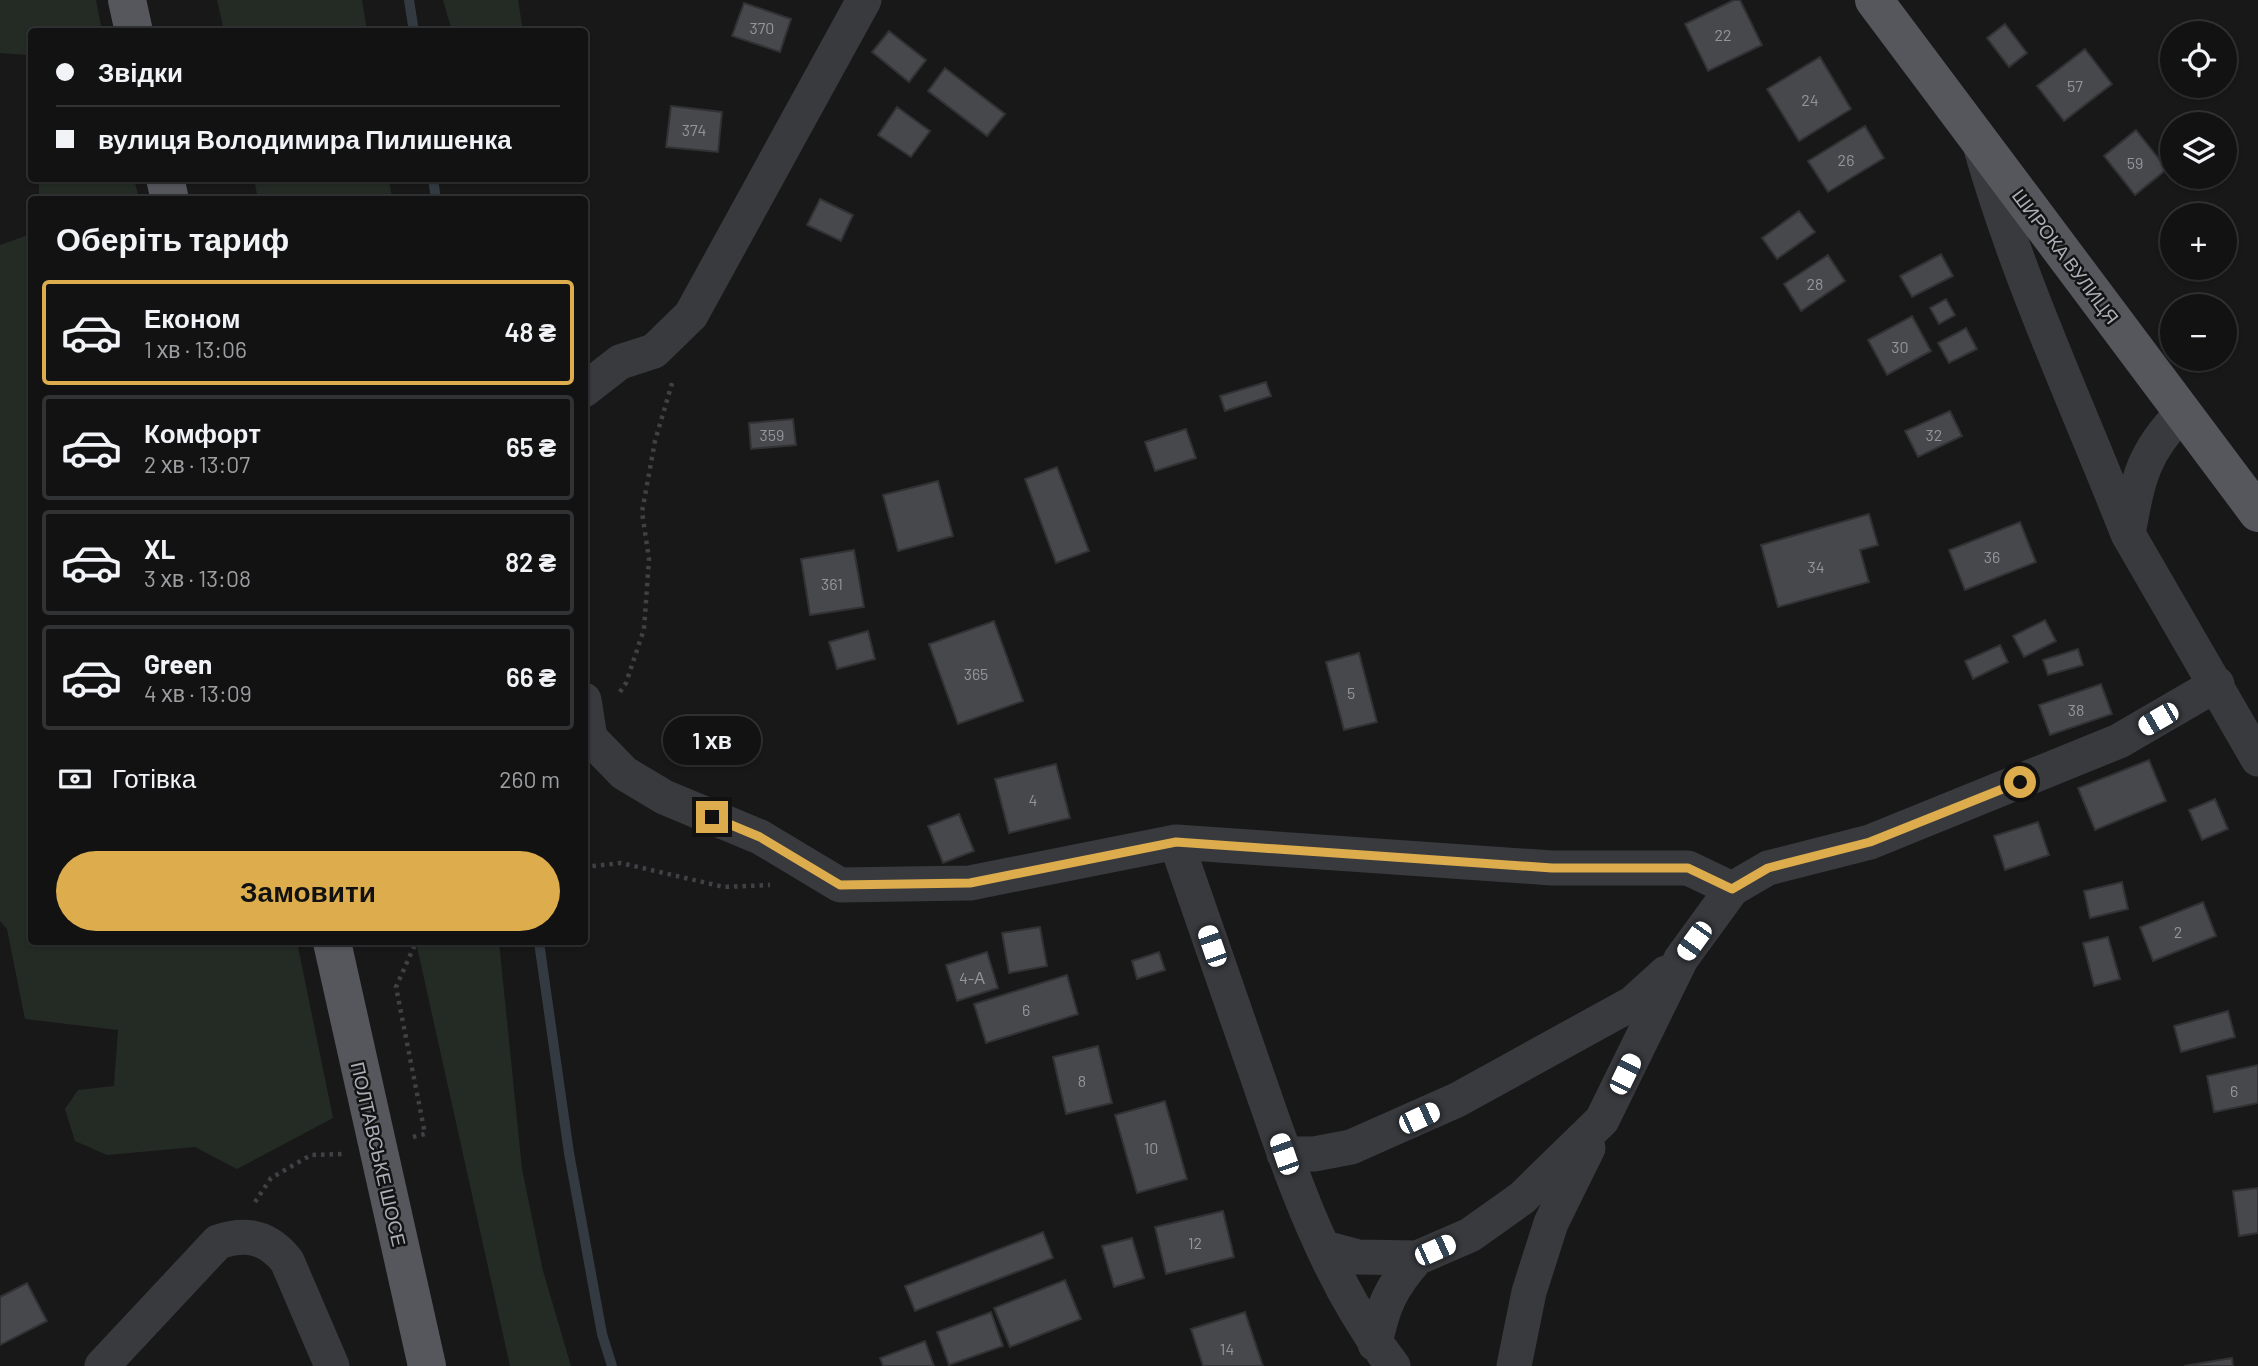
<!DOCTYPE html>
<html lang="uk">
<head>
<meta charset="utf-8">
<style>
	body { margin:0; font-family:Barlow,sans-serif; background:#1b1b1c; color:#f1f3f6; height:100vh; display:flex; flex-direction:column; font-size:26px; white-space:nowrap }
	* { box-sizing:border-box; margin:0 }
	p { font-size:23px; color:#9c9ea0 }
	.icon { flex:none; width:38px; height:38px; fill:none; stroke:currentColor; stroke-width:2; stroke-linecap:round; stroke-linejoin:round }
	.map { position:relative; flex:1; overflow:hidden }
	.drawer { position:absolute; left:28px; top:196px; width:560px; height:749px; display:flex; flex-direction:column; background:#121213; border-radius:7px; box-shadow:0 2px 5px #0004,0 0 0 2px #313233 }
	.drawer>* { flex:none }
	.banner { position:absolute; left:28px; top:28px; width:560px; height:154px; border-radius:7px; box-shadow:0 2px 5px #0004,0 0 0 2px #313233; display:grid; align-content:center; height:154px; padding:0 28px; background:#121213 }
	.fabs { position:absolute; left:2160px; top:21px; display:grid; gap:14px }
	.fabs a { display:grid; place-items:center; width:77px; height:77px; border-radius:50%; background:#121213; box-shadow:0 2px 5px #0004,0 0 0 2px #313233; font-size:35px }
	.end { position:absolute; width:32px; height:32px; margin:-16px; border:9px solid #dcac4d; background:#111; box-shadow:0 0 0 4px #111 }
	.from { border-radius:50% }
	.bubble { position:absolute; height:49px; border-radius:24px; background:#121213; box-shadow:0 2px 5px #0004,0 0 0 2px #313233; font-size:23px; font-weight:600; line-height:49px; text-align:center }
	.car { position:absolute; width:21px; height:42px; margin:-21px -10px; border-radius:9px; box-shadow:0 0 5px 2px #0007; background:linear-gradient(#fff 24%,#345 0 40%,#fff 0 76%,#345 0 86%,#fff 0) }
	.banner b { display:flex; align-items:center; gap:24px; height:66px; font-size:26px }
	.banner b+b { border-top:2px solid #313233 }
	.banner i { width:18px; height:18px; background:#f1f3f6 }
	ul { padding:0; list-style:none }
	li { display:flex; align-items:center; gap:21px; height:105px; margin:0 14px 10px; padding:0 14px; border:4px solid #313233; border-radius:7px }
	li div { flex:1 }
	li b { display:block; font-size:26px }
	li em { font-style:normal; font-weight:600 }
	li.selected { border-color:#dcac4d }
	li>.icon { width:63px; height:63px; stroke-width:1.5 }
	h2 { padding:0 28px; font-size:32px; line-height:84px }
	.pay { display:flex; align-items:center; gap:18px; height:77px; padding:0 28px; font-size:26px }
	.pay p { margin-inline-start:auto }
	.primary-button { display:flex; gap:14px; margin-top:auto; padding:14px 28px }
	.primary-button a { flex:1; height:80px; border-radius:42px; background:#dcac4d; color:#111; font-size:28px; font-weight:600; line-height:80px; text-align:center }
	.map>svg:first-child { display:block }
</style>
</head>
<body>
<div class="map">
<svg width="2258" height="1366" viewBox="0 0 2258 1366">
	<rect width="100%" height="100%" fill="#181819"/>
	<path fill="#242b25" d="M0 0H96L102 31 32 32 31 85 27 55 0 53Z
		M217 0H362L367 31H224Z
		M443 0H518L523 31H452Z
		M39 178 134 179 139 199H39Z
		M254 179H389L392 199H258Z
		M31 234 32 942H297L333 1118 237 1169 195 1147 107 1155 75 1141 65 1109 78 1090 114 1086 118 1030 25 1019 7 929 0 921V245Z
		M416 942H499L522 1169 543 1271 571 1366H510Z"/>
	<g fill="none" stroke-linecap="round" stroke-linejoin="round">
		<path stroke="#333a41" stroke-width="10" d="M409 0 414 32
			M433 178 436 200
			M539 942 569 1153 602 1334 612 1366"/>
	</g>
	<path fill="#47484c" stroke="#323235" stroke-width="2" d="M1734 0H1740L1762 45 1708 71 1685 24Z
		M744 3 791 19 780 52 732 36Z
		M2005 24 2027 53 2009 67 1987 38Z
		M889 31 926 60 909 82 872 52Z
		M2085 49 2112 84 2064 121 2037 86Z
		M1820 57 1851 109 1799 141 1767 89Z
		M945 68 1005 114 987 136 928 91Z
		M671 106 722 112 718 152 666 147Z
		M897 107 930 131 911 157 878 135Z
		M1865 126 1884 158 1828 192 1808 161Z
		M2136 130 2167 169 2135 195 2104 156Z
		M820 199 853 215 841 241 807 225Z
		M1799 211 1815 232 1777 259 1762 238Z
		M1941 254 1953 276 1912 297 1900 276Z
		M1828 255 1845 281 1801 311 1784 284Z
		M1946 299 1955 315 1939 324 1930 308Z
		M1912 316 1931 351 1887 375 1868 340Z
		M1966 328 1977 349 1949 363 1938 343Z
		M1266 382 1271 396 1225 411 1220 396Z
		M1950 411 1962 436 1918 457 1905 431Z
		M793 419 796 445 751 449 749 423Z
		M1186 429 1196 458 1155 471 1145 442Z
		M1057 467 1089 551 1056 563 1025 479Z
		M938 481 953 536 898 551 883 495Z
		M1869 514 1878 545 1860 550 1869 582 1778 607 1761 545Z
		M2020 522 2036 562 1965 590 1949 550Z
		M854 550 864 607 810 615 801 559Z
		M2045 620 2056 641 2024 657 2013 636Z
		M994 621 1023 701 958 724 929 644Z
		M868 631 875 659 837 669 829 642Z
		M2000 645 2008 662 1973 679 1965 661Z
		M2078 649 2083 665 2048 675 2043 660Z
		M1359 653 1377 722 1344 730 1326 662Z
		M2101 684 2112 714 2050 735 2039 705Z
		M2149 760 2166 801 2095 830 2078 788Z
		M1056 764 1070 818 1009 833 995 779Z
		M2215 799 2228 829 2202 840 2189 810Z
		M959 814 974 851 943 863 928 826Z
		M2038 822 2049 855 2005 870 1994 836Z
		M2122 882 2128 909 2090 918 2084 891Z
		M2203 902 2216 936 2153 961 2140 927Z
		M1040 927 1047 966 1009 973 1002 933Z
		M2108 937 2120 979 2094 986 2083 943Z
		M987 952 998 988 957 1001 946 965Z
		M1159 952 1165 970 1137 979 1132 961Z
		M1067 975 1078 1014 986 1043 974 1004Z
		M2228 1011 2235 1037 2181 1052 2174 1026Z
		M1098 1046 1112 1103 1066 1114 1053 1057Z
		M2258 1065V1103L2214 1112 2207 1076Z
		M1165 1101 1187 1179 1137 1193 1115 1115Z
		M2258 1188V1233L2239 1236 2233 1191Z
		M1223 1211 1234 1257 1166 1274 1155 1227Z
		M1043 1232 1053 1258 915 1311 905 1286Z
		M1132 1238 1144 1278 1114 1287 1102 1246Z
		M1065 1280 1081 1319 1010 1347 994 1308Z
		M27 1283 47 1321 0 1345V1297Z
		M991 1312 1003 1346 949 1365 937 1332Z
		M1245 1312 1263 1366H1203L1191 1329Z
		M925 1341 934 1366H883L880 1358Z
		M2232 1358 2233 1366H2184Z"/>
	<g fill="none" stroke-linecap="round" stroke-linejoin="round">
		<path stroke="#3f4145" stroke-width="4.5" stroke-dasharray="3.5 5" stroke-linecap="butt" d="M620 692 626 683 644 629 649 559 642 512 655 441 673 380
			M584 834 588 786
			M584 867 621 863 724 887 770 885
			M413 1137 425 1134 396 987 416 942
			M255 1202 271 1178 311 1155 343 1154"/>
		<path stroke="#393a3e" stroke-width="35" d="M1980 145C2018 279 2077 404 2128 534
			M584 390 620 362 654 351 691 315 864 0
			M2182 413C2142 453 2138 480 2128 534L2258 759
			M584 700 590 738 624 773 664 797 760 837 840 885 970 883 1176 842C1204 921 1231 1000 1258 1078 1292 1177 1328 1283 1393 1366
			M1176 842 1552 868H1688L1732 889 1768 868 1870 842 2119 741 2217 684
			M1284 1154H1314L1351 1147 1457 1100 1633 1003 1666 973
			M1324 1248 1358 1257 1417 1258 1470 1235 1522 1198 1602 1120 1681 959 1732 889
			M1375 1344C1383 1305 1391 1287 1417 1258
			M102 1366 218 1242C246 1232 268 1237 287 1261L332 1366
			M1514 1366 1529 1292 1551 1223 1588 1148"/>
		<path stroke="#56575d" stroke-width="38" d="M127 0 134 32
			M1874 0 2258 513
			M165 178 170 200
			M332 942 427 1366"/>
	</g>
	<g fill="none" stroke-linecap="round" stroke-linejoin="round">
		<path stroke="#dcac4d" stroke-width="9" d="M712 817 760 837 840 885 970 883 1176 842 1552 868H1688L1732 889 1768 868 1870 842 2020 782"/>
	</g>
	<g text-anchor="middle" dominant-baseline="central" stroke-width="5" stroke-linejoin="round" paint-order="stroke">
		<g font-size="16" fill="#93959d">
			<text x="762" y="27">370</text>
			<text x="1723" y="34">22</text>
			<text x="2075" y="85">57</text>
			<text x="1810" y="99">24</text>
			<text x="694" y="129">374</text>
			<text x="1846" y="159">26</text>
			<text x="2135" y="162">59</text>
			<text x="1815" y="283">28</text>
			<text x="1900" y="346">30</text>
			<text x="772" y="434">359</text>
			<text x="1934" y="434">32</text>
			<text x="1992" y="556">36</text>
			<text x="1816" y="566">34</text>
			<text x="832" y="583">361</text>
			<text x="976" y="673">365</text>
			<text x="1351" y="692">5</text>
			<text x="2076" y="709">38</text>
			<text x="1033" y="799">4</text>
			<text x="2178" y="931">2</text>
			<text x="972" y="977">4-А</text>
			<text x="1026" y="1009">6</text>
			<text x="1082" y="1080">8</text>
			<text x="2234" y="1090">6</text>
			<text x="1151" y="1147">10</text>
			<text x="1195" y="1242">12</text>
			<text x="1227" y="1348">14</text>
		</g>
		<g font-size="19" fill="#acafb8" stroke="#131314">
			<text transform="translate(2066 256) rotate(53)">ШИРОКА ВУЛИЦЯ</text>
			<text transform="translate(379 1154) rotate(77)">ПОЛТАВСЬКЕ ШОСЕ</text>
		</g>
	</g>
</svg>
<div class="fabs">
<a><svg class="icon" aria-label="locate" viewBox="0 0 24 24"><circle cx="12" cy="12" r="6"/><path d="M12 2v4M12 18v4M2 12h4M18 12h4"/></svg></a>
<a><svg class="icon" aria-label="layers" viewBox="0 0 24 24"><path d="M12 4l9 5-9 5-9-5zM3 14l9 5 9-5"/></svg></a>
<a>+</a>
<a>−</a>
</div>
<i class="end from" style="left:2020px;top:782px"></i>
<i class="end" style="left:712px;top:817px"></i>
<div class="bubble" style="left:663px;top:716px;width:98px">1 хв</div>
<i class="car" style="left:2158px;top:719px;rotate:240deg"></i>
<i class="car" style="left:1694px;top:941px;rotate:216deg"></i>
<i class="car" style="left:1212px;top:946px;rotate:341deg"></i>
<i class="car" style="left:1625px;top:1074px;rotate:26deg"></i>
<i class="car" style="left:1419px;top:1118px;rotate:65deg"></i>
<i class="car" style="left:1284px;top:1154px;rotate:341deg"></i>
<i class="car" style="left:1435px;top:1250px;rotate:66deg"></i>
<div class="banner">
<b><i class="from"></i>Звідки</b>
<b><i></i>вулиця Володимира Пилишенка</b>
</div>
<section class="drawer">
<h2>Оберіть тариф</h2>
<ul>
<li class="selected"><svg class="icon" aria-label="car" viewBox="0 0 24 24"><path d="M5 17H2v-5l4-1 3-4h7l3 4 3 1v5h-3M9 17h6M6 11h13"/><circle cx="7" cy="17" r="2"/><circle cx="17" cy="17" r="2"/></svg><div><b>Економ</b><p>1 хв · 13:06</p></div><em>48 ₴</em></li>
<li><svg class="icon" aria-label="car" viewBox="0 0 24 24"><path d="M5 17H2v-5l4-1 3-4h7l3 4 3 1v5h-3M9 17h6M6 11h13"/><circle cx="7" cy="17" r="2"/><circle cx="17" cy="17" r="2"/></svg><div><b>Комфорт</b><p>2 хв · 13:07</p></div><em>65 ₴</em></li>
<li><svg class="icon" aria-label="car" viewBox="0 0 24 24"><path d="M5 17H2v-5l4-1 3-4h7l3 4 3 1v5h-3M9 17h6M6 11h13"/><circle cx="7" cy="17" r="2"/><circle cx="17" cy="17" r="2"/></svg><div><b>XL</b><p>3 хв · 13:08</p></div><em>82 ₴</em></li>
<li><svg class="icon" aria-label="car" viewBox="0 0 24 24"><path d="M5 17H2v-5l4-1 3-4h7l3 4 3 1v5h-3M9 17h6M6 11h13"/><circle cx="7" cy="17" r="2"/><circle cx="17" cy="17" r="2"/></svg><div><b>Green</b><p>4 хв · 13:09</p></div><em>66 ₴</em></li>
</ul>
<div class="pay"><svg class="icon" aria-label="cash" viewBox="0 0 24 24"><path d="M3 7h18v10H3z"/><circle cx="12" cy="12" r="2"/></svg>Готівка<p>260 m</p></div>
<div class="primary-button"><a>Замовити</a></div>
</section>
</div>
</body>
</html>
